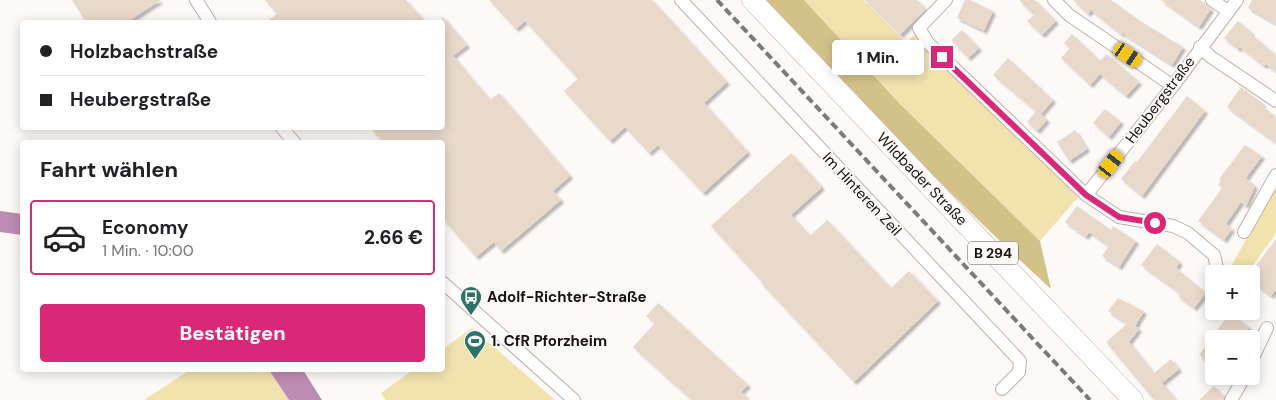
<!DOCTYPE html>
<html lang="de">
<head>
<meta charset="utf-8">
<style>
	body { margin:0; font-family:"DM Sans",sans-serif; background:#f2f2f2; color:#202124; height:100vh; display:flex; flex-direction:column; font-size:19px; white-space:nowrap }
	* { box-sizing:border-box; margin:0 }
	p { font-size:16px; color:#757577 }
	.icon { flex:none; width:28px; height:28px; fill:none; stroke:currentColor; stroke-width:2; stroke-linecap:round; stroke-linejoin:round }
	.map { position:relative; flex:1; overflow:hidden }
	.panel { position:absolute; left:20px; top:140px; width:425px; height:232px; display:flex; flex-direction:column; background:#fff; border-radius:5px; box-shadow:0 2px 12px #0003 }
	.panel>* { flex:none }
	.top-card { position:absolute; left:20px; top:20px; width:425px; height:110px; border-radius:5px; box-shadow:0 2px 12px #0003; display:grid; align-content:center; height:110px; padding:0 20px; background:#fff }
	.controls { position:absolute; left:1205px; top:265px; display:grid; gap:10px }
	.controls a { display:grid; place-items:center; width:55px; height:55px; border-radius:5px; background:#fff; box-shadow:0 2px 12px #0003; font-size:25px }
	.end { position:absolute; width:22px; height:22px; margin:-11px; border:6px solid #db2777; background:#fff; box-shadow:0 0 0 2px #fff }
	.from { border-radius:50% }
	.bubble { position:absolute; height:35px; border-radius:5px; background:#fff; box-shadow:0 2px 12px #0003; font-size:16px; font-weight:800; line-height:35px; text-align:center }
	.car { position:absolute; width:15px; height:30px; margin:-15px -8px; border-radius:6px; box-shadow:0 0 4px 1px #0007; background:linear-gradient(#f5c518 24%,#345 0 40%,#f5c518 0 76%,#345 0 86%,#f5c518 0) }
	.top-card b { display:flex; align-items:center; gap:18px; height:48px; font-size:19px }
	.top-card b+b { border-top:1px solid #e0e0e0 }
	.top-card i { width:12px; height:12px; background:#202124 }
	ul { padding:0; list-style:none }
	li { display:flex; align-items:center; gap:15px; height:75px; margin:0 10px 8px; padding:0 10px; border:2px solid transparent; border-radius:5px }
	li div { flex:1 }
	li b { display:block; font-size:19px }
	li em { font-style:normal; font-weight:800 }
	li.active { border-color:#db2777 }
	li>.icon { width:45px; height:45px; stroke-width:1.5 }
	h2 { padding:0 20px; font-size:22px; line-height:60px }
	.button { display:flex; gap:10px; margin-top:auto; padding:10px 20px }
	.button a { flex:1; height:58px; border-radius:5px; background:#db2777; color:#fff; font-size:20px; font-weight:800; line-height:58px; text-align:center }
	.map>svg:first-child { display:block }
</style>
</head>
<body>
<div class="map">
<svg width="1276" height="400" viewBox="0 0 1276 400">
	<defs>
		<filter id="shadow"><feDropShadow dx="3" dy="3" stdDeviation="1" flood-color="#0004"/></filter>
	</defs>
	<rect width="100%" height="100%" fill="#fdf9f7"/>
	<path fill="#f1e2ae" d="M804 0H863L904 41 871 73Z
		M914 35 1078 197 1040 241 899 103 874 76Z
		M1276 185V233L1247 274H1227Z
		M472 328 555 400H386L381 393 413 370H442L443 349Z
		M190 370H269L289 400H144Z"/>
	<path fill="#d3c288" d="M764 0H804L899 103 1040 241 1051 289C951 197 858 99 764 0Z"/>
	<path fill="#bd8cb2" d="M0 211 22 214V235L0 232Z
		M269 370H303L322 400H289Z"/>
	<path fill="#e9d9cb" filter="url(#shadow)" d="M72 0H161L127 22H86Z
		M265 0H406L425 22H266L277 14Z
		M489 0H652L727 82 704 103 748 152 703 193 658 145 649 153 625 127 610 141 564 91 578 79 525 21 516 29Z
		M864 0H917L926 9 900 35Z
		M965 0H970L993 11 984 31 957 18Z
		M1019 0H1035L1056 21 1042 35 1027 21 1034 15Z
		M1073 0H1111L1140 21 1183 47 1172 65 1122 33V35L1091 10 1088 14Z
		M1161 0H1200L1211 9 1199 27Z
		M1252 0H1276V24L1248 8Z
		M442 16 467 45 453 56 490 100 499 93 570 176 553 191 561 200 501 251 494 242 476 257 442 218V142H383L370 128H442Z
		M1238 21 1252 33 1251 34 1276 55V72L1266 64 1264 66 1240 47 1238 49 1224 38Z
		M962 30 979 48 968 58 951 40Z
		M1072 34 1100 61 1107 54 1139 82 1126 96 1100 74 1090 85 1061 58 1070 48 1064 43Z
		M1008 58 1053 100 1041 114 1047 120 1037 131 1027 122 1036 111 993 75Z
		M1241 87 1263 104 1262 106 1276 117V143L1227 107Z
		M1187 96 1205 111 1142 196 1121 179 1135 161 1137 162Z
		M1105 109 1121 122 1109 137 1093 123Z
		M1075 130 1087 149 1069 161 1057 142Z
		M1245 145 1262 156 1246 178 1255 186 1246 206 1241 202 1226 224 1232 229 1224 240 1198 221 1222 188 1218 185 1221 181 1219 179Z
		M791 153 822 187 791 215 810 236 827 220 891 288 909 271 938 301 854 382 761 283 762 282 711 226Z
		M1077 206 1111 230 1113 226 1136 241 1119 267 1102 256 1109 246 1089 232 1086 237 1065 222Z
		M1276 239V289L1271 296 1251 281V272Z
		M1157 244 1180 262 1176 268 1206 293 1194 308 1178 296 1180 293 1141 265Z
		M1118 298 1144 311 1135 326 1139 329 1129 342 1154 373 1171 359 1179 369 1162 383 1176 400H1154L1106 342 1127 324 1108 311Z
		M658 303 748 385 741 392 750 400H692L633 347 655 323 646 316Z
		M1230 313 1249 327 1241 339H1214V366L1199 355Z
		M1214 386 1224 396 1223 400H1199Z"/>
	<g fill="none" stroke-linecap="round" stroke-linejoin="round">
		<g stroke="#c2ada8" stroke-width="14">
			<path id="minor" d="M196 0 210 22
				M681 0 1020 361 1019 372 1002 389
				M946 0 919 28 928 43 1086 195 1173 86 1237 0
				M1054 0 1069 15 1173 86
				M1212 0 1228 11
				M1200 47 1211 57 1276 101
				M282 128 294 142
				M1086 195 1119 217 1173 226 1188 233 1214 255 1217 268
				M1244 232 1276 175
				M442 282 574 400
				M1251 362 1267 328
				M1231 400 1245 376"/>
		</g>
		<g stroke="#c2ada8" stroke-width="21">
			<path id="primary" d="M752 0 1133 400"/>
		</g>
		<use href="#minor" stroke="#fff" stroke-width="12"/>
		<use href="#primary" stroke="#fff" stroke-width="20"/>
		<path stroke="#7f7977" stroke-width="4" stroke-dasharray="8 4" stroke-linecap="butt" d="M717 0 1090 400"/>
	</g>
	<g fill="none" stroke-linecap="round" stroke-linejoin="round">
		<path stroke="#db2777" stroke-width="6" d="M942 57 1086 195 1119 217 1155 223"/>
	</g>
	<defs>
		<g id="bus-pin" transform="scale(1.125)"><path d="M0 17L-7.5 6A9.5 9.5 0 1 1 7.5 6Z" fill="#2b7269" stroke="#fdf9f7"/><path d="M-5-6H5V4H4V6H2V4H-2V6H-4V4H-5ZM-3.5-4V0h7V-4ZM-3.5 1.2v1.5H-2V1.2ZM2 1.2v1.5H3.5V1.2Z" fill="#fff"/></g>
		<g id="stadium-pin" transform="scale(1.125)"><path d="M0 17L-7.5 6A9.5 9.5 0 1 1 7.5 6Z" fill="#2b7269" stroke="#fdf9f7"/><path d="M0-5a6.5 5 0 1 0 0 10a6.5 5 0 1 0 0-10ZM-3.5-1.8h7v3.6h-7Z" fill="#fff"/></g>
	</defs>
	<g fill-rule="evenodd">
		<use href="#bus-pin" x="471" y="297"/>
		<use href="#stadium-pin" x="475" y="341"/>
	</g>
	<g text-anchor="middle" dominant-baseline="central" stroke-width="4" stroke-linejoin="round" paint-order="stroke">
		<rect fill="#fdf9f7" stroke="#5d5755" stroke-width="1" x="968" y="241.5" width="50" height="23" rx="4"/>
		<g font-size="14" font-weight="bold" fill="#19110f">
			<text x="993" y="253">B 294</text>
		</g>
		<g font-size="15" fill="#19110f" stroke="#fdf9f7">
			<text transform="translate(1160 100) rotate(-53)">Heubergstraße</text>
			<text transform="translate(922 179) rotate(46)">Wildbader Straße</text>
			<text transform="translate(862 194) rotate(47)">Im Hinteren Zeil</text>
		</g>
		<g font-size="15" font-weight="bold" fill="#19110f" stroke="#fdf9f7" text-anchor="start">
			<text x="487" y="297">Adolf-Richter-Straße</text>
			<text x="491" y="341">1. CfR Pforzheim</text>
		</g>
	</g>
</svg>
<div class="controls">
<a>+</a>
<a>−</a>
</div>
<i class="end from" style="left:1155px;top:223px"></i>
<i class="end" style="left:942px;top:57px"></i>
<div class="bubble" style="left:832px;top:40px;width:92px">1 Min.</div>
<i class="car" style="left:1128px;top:55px;rotate:124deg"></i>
<i class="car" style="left:1111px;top:164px;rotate:38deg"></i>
<div class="top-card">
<b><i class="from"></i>Holzbachstraße</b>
<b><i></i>Heubergstraße</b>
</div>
<section class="panel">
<h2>Fahrt wählen</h2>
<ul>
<li class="active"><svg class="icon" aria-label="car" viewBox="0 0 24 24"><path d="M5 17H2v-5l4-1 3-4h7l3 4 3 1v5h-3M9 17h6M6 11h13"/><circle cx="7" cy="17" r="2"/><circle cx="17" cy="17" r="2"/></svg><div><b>Economy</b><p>1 Min. · 10:00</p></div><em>2.66 €</em></li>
</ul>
<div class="button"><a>Bestätigen</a></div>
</section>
</div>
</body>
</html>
